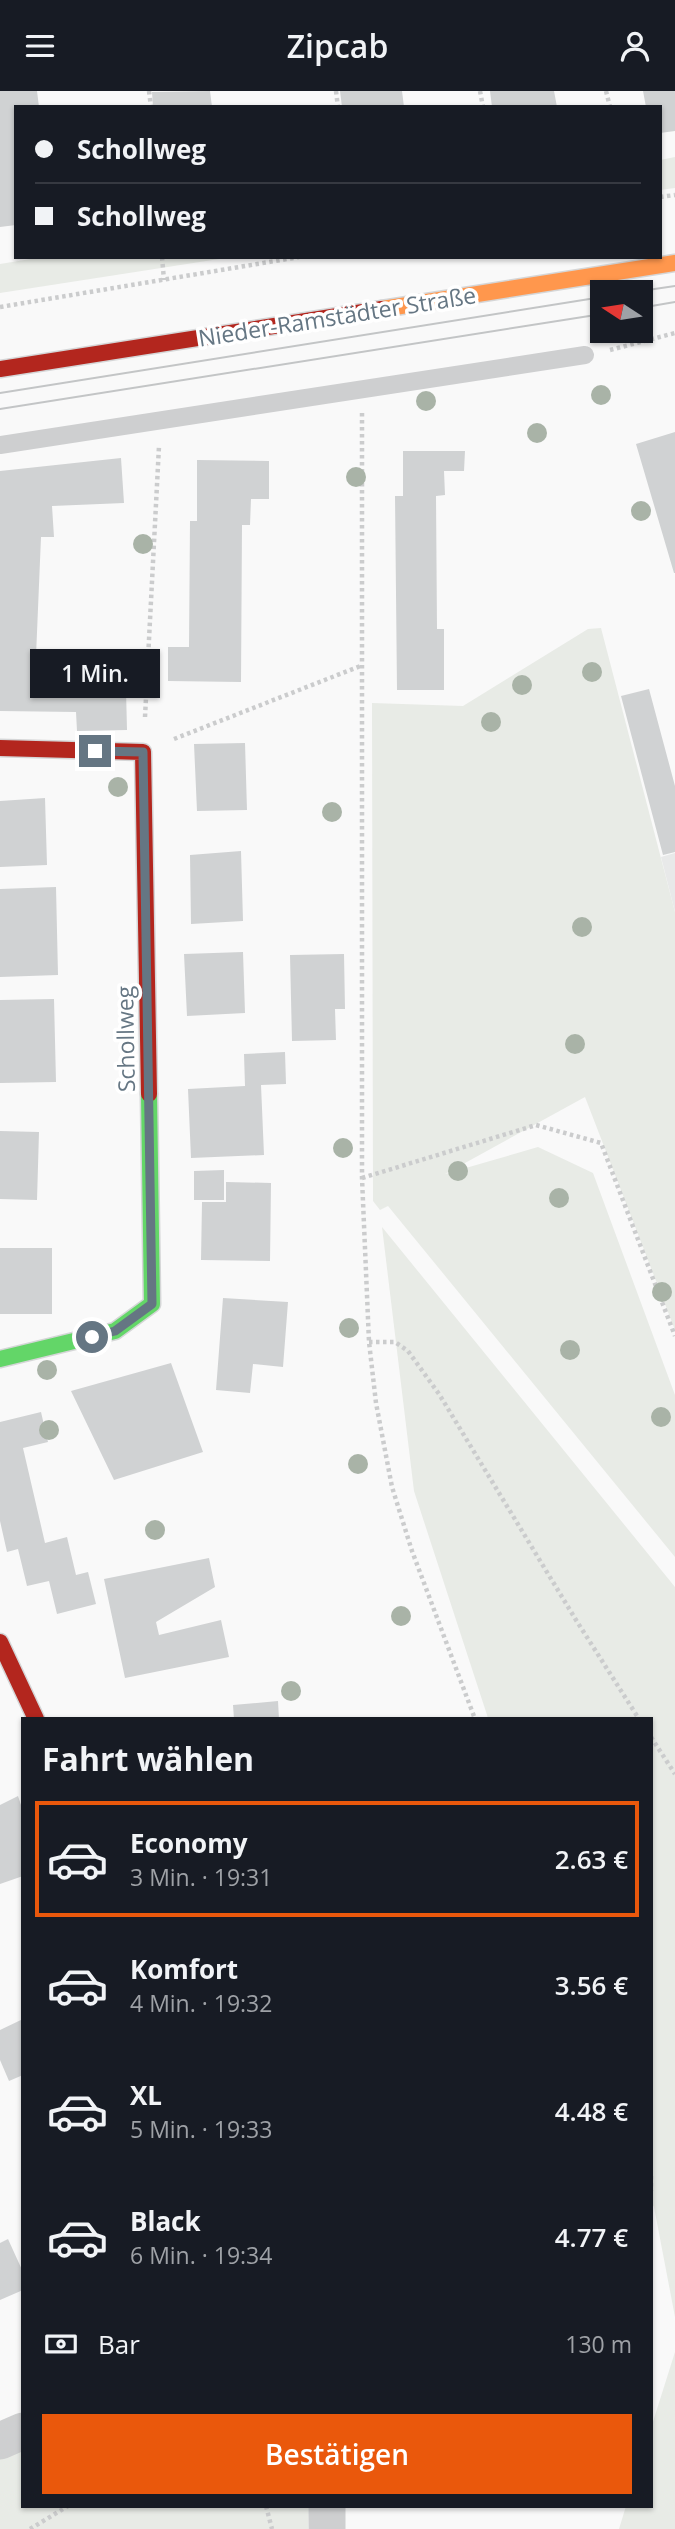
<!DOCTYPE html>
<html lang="de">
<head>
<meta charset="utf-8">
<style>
	body { margin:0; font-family:"Open Sans",sans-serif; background:#242831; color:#f1f3f6; height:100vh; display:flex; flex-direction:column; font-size:26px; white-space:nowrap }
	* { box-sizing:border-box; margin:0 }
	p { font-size:23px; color:#9ea1a6 }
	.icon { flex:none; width:38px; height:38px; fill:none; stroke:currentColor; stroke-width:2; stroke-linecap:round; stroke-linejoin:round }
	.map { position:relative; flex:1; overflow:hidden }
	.sheet { position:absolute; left:21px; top:1626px; width:632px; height:791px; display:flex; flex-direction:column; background:#171b24; border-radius:0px; box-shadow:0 2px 5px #0004 }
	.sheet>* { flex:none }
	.guide { position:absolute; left:14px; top:14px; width:648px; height:154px; border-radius:0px; box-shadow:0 2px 5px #0004; display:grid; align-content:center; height:154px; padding:0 21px; background:#171b24 }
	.needle { width:46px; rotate:282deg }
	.buttons { position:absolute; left:590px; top:189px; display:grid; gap:14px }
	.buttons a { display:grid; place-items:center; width:63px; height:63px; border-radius:0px; background:#171b24; box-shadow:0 2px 5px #0004; font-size:35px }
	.end { position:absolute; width:32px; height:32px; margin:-16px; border:9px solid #657683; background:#fff; box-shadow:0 0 0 4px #fff }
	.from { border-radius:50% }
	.bubble { position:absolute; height:49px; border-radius:0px; background:#171b24; box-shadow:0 2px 5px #0004; font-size:23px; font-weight:600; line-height:49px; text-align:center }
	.guide b { display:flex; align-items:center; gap:24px; height:66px; font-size:26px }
	.guide b+b { border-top:2px solid #363941 }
	.guide i { width:18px; height:18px; background:#f1f3f6 }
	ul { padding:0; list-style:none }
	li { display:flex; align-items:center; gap:21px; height:116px; margin:0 14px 10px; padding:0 7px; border:4px solid transparent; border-radius:0px }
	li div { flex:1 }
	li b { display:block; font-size:26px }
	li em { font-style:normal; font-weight:600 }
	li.current { border-color:#ea580c }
	li>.icon { width:63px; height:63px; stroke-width:1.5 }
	h2 { padding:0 21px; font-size:32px; line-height:84px }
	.pay { display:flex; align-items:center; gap:18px; height:77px; padding:0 21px; font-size:26px }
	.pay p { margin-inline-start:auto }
	.action { display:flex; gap:14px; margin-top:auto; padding:14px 21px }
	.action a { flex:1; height:80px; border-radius:0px; background:#ea580c; color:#fff; font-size:28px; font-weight:600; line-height:80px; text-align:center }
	header { display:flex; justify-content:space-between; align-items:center; height:91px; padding:0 21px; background:#171b24; font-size:32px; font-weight:600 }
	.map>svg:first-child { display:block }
</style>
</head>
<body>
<header><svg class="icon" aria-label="menu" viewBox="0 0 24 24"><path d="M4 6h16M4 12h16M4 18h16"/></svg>Zipcab<svg class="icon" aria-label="person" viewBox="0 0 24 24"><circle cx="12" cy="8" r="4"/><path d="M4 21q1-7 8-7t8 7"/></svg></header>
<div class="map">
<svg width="675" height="2438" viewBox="0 0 675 2438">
	<rect width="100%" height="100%" fill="#f9f9f9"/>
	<path fill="#e8e9e9" d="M675 762V821L661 766Z"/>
	<path fill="#e8ebe6" d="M675 66V97L660 99V69Z
		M43 166H232L0 202V173Z
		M601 537 675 821V1239L585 1006 445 1083 538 1056 593 1082 675 1304V1466L388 1115 380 1119 373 1110 372 612 463 615 588 538Z
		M382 1136 675 1496V2226L654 2116 651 2111V1628L488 1627 414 1400Z
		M675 2261V2438H619L626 2415H651V2337Z
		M23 2352V2415H309L308 2438H0V2362Z"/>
	<path fill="#d0d2d3" d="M0 0H37L39 16H16V134L0 136Z
		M210 0 212 16H153L152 1Z
		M340 0H402L404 16H342Z
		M490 0H554L557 16H492Z
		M643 0H675V40L660 42V16H646Z
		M675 341V482H674L636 353Z
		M403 360H465L464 380H444L445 404 436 405 437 538H444V599H397L395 405H403Z
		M121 367 124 412 52 415 54 446H41L35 589 76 590 75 570 90 569V560L125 558 127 639 77 640 76 621 0 620V380Z
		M197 369 269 370V408H251L250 434H242L241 591 168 590V556H189L190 430H197Z
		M649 598 675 695V761L663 764 621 605Z
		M245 652 247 719 197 720 194 653Z
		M45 707 47 774 0 776V710Z
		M241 760 243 830 191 833 190 764Z
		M56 796 58 884 0 886V798Z
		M243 861 245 922 187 925 184 863Z
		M344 863 345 918H335L336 949 292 950 290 864Z
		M54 908 56 991 0 992V909Z
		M285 961 286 993 261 994 264 1064 191 1067 188 998 245 995 244 963Z
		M0 1040 39 1041 37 1109 0 1108Z
		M224 1079V1109H194V1080Z
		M226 1091 271 1092 270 1170 201 1169 202 1111H226Z
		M0 1157H52V1223H0Z
		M223 1207 288 1211 283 1276 253 1273 250 1302 216 1299Z
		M171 1272 203 1361 114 1389 71 1300Z
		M41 1321 48 1351 23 1357 45 1452 67 1446 76 1484 88 1481 96 1513 57 1523 49 1490 27 1495 18 1458 7 1461 0 1430V1331Z
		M209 1467 215 1496 156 1531 159 1544 221 1529 229 1566 125 1587 104 1488Z
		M278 1610 279 1628H234L233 1614Z
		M18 1705 23 1720V1785L0 1793V1714Z
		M23 1928V1984L9 1990 0 1969V1939Z
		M8 2148 23 2181V2199L0 2209V2152Z"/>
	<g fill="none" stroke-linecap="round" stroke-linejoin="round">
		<g stroke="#d5d6d7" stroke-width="19">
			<path id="fast" d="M0 1268 115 1240 152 1213 149 1003"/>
		</g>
		<g stroke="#d5d6d7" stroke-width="19">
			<path id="slow" d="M382 218 675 172"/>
		</g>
		<g stroke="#d5d6d7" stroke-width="19">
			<path id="jam" d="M0 278 382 218
				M0 657 143 661 149 1003
				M0 1551 36 1628"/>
		</g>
		<path stroke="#cbcccd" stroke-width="4.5" stroke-dasharray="3.5 3.5" stroke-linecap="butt" d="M149 0 151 16
			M336 0 338 16
			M480 0 483 16
			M606 0 610 16
			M660 106 675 104
			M162 166 164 189
			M0 216 299 166
			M610 259 675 242
			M362 322V1087L369 1251 376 1312 392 1396 412 1460 475 1628
			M145 626 159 355
			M174 648 363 574
			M362 1087 536 1034 601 1052 675 1245
			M369 1251H395L408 1260 439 1303 576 1529 639 1628
			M651 1646 675 1683
			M651 2085V2100
			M266 2415 272 2438
			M30 2438 68 2415"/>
		<path stroke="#cecfd0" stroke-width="18" d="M0 354 585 264"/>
		<path stroke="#cecfd0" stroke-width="37" d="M0 2350 23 2340
			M327 2438V2415"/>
		<use href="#fast" stroke="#63d668" stroke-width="16"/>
		<use href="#slow" stroke="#ff974d" stroke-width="16"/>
		<use href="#jam" stroke="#b3261e" stroke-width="16"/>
		<path stroke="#c3c5c6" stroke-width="2" d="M634 201 675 195
			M640 217 675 211
			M0 302 602 206
			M0 318 602 223"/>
	</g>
	<g fill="#a9b3a7">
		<circle cx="601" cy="304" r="10"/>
		<circle cx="426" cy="310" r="10"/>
		<circle cx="537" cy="342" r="10"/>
		<circle cx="356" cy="386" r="10"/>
		<circle cx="641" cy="420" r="10"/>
		<circle cx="143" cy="453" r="10"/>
		<circle cx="592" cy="581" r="10"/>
		<circle cx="522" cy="594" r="10"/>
		<circle cx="491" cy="631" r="10"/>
		<circle cx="118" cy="696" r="10"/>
		<circle cx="332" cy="721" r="10"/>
		<circle cx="582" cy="836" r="10"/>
		<circle cx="575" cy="953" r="10"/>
		<circle cx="343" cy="1057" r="10"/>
		<circle cx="458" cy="1080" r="10"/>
		<circle cx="559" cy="1107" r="10"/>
		<circle cx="662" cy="1201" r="10"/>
		<circle cx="349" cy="1237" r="10"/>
		<circle cx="570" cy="1259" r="10"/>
		<circle cx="47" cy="1279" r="10"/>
		<circle cx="661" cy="1326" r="10"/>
		<circle cx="49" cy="1339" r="10"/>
		<circle cx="358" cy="1373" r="10"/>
		<circle cx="155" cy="1439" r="10"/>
		<circle cx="401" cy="1525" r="10"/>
		<circle cx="291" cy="1600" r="10"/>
	</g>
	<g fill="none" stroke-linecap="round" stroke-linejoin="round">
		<path stroke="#657683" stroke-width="9" d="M92 1246 115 1240 152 1213 143 661 95 660"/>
	</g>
	<g text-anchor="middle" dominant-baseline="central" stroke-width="7" stroke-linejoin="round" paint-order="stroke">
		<g font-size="23" fill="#657683" stroke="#fff">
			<text transform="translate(337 225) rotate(-9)">Nieder-Ramstädter Straße</text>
			<text transform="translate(125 948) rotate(-91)">Schollweg</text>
		</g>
	</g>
</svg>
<div class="buttons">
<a><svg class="needle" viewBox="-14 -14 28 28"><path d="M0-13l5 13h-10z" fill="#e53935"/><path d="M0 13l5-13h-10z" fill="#9ea1a6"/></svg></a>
</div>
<i class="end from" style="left:92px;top:1246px"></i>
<i class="end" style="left:95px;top:660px"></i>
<div class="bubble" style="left:30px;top:558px;width:130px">1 Min.</div>
<div class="guide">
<b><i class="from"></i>Schollweg</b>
<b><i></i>Schollweg</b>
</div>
<section class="sheet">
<h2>Fahrt wählen</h2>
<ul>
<li class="current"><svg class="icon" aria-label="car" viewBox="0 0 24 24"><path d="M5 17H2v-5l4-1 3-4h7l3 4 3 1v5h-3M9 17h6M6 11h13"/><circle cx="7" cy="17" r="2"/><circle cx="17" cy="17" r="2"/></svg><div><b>Economy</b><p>3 Min. · 19:31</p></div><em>2.63 €</em></li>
<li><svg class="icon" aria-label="car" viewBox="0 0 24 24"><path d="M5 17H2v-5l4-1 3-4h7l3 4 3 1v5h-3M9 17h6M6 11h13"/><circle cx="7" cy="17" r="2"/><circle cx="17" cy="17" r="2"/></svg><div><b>Komfort</b><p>4 Min. · 19:32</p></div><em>3.56 €</em></li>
<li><svg class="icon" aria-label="car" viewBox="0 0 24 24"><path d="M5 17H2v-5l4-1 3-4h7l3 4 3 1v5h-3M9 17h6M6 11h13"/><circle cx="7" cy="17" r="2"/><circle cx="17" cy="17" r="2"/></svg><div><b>XL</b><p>5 Min. · 19:33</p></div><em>4.48 €</em></li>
<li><svg class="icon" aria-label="car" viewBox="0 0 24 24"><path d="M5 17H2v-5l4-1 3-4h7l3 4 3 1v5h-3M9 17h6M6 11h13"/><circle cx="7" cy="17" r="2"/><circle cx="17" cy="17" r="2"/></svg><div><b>Black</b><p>6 Min. · 19:34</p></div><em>4.77 €</em></li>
</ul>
<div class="pay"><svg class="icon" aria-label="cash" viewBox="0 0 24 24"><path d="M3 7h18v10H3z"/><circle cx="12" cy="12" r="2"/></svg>Bar<p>130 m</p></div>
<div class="action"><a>Bestätigen</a></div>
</section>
</div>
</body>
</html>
